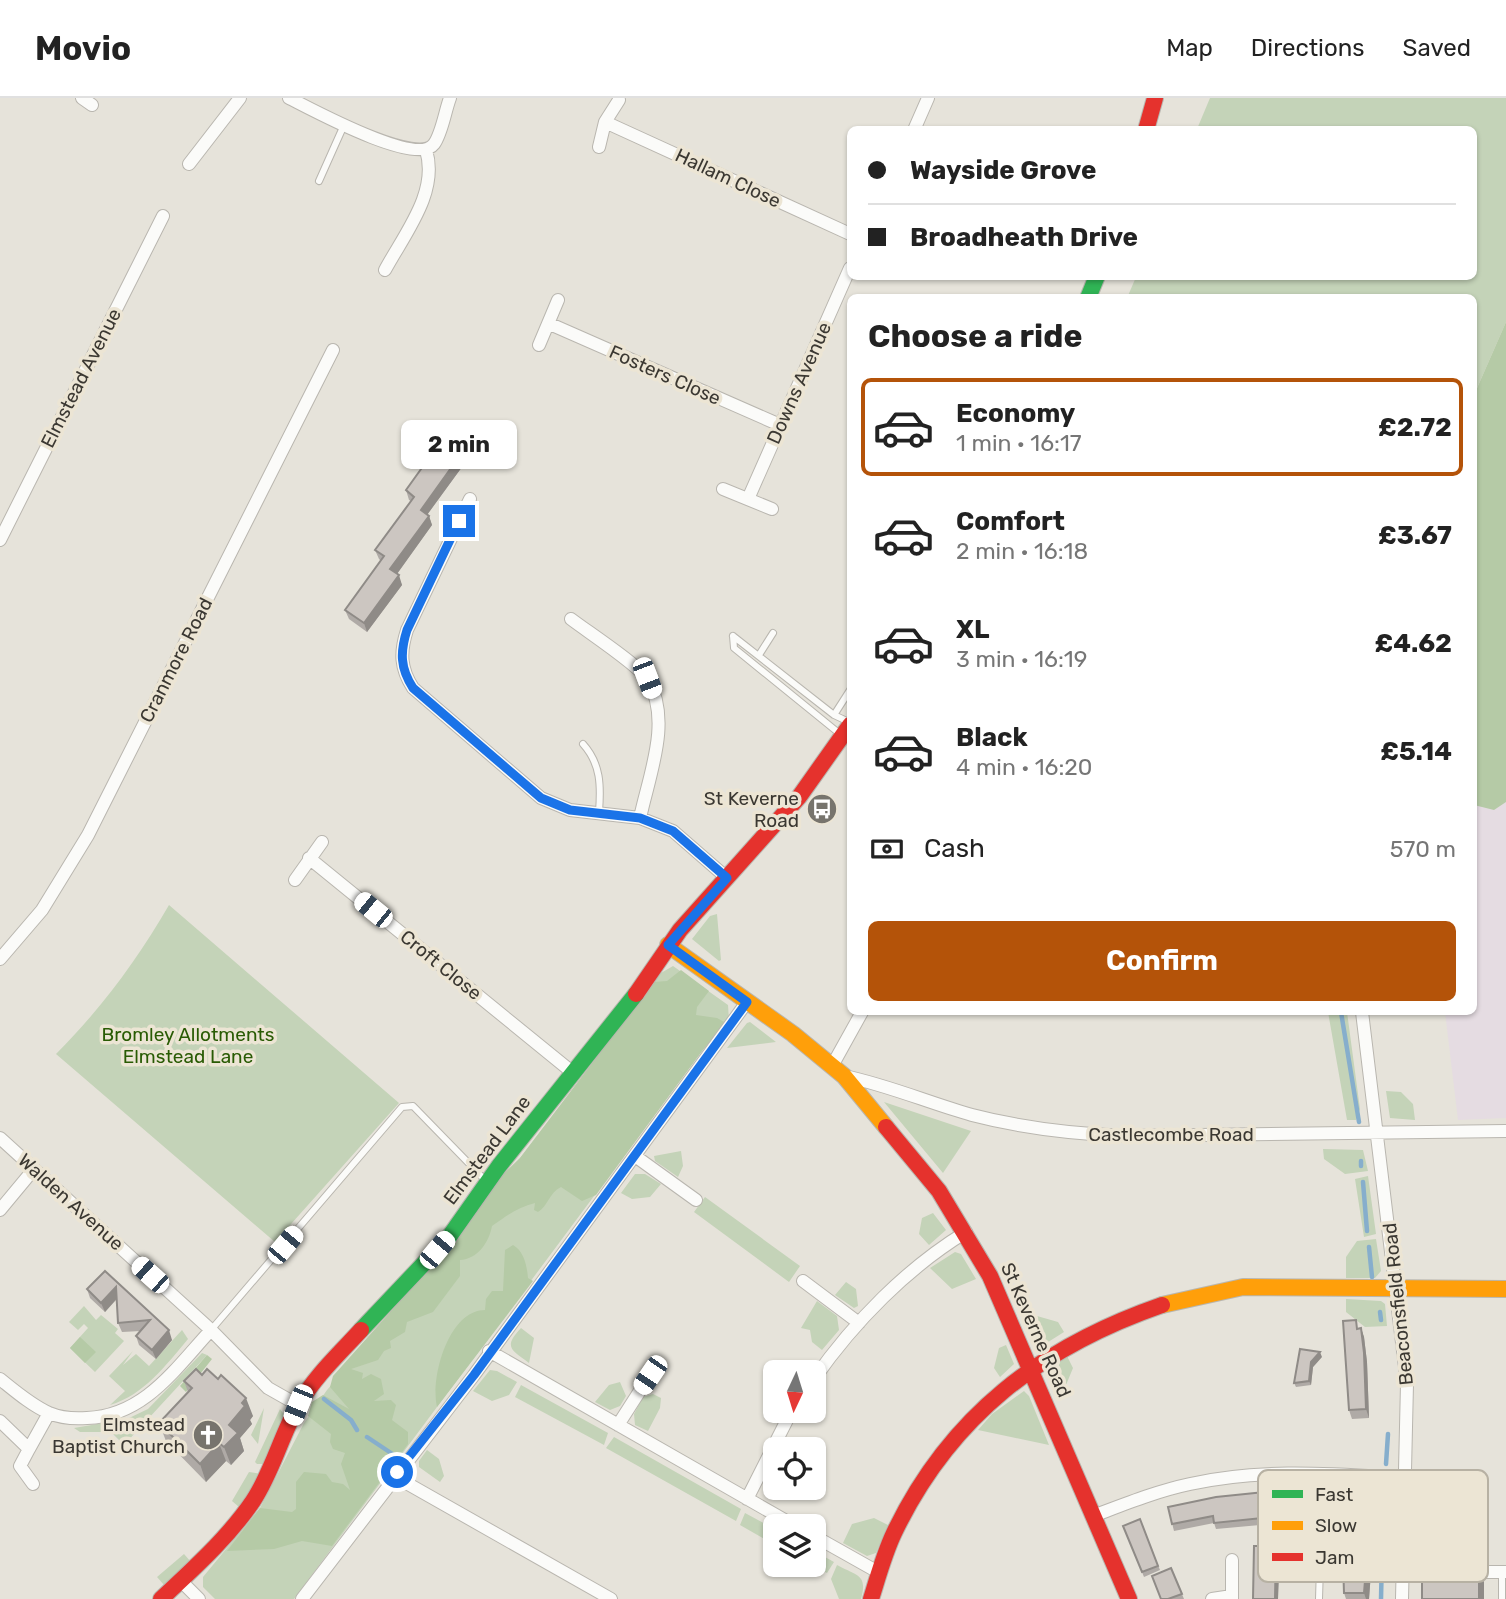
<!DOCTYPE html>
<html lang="en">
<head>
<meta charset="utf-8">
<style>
	body { margin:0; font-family:Rubik,sans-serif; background:#f2f2f2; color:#222; height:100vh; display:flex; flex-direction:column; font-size:26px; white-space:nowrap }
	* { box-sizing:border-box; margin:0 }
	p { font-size:23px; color:#767676 }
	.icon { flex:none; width:38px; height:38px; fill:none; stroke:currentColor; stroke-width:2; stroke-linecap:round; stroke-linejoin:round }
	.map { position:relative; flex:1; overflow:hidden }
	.panel { position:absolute; left:847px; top:196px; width:630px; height:721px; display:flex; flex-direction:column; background:#fff; border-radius:10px; box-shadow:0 2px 5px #0004 }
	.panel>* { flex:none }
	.guide { position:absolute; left:847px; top:28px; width:630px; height:154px; border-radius:10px; box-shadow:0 2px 5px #0004; display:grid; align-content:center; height:154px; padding:0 21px; background:#fff }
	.needle { width:46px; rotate:184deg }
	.fabs { position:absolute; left:763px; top:1262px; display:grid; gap:14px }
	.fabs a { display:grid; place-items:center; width:63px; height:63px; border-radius:10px; background:#fff; box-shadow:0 2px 5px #0004; font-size:35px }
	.end { position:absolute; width:32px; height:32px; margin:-16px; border:9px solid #1a73e8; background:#fff; box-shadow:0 0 0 4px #fff }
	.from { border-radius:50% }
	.bubble { position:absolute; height:49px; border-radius:10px; background:#fff; box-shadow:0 2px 5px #0004; font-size:23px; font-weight:700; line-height:49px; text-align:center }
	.car { position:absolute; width:21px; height:42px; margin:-21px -10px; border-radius:9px; box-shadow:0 0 5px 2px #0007; background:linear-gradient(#fff 24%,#345 0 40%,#fff 0 76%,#345 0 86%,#fff 0) }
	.guide b { display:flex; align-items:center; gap:24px; height:66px; font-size:26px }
	.guide b+b { border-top:2px solid #e0e0e0 }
	.guide i { width:18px; height:18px; background:#222 }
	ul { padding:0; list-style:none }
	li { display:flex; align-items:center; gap:21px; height:98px; margin:0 14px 10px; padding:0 7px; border:4px solid transparent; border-radius:10px }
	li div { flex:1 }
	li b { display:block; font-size:26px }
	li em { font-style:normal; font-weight:700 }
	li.on { border-color:#b45309 }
	li>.icon { width:63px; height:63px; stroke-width:1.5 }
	h2 { padding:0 21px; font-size:32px; line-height:84px }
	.pay { display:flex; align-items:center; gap:18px; height:77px; padding:0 21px; font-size:26px }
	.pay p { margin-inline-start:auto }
	.primary-button { display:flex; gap:14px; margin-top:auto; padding:14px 21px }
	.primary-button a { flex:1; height:80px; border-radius:10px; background:#b45309; color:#fff; font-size:28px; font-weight:700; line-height:80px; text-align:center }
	header { display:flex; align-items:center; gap:42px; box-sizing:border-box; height:98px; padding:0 35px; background:#fff; border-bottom:2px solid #e0e0e0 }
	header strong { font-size:33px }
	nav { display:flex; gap:38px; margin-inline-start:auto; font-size:24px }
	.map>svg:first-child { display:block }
</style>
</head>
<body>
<header>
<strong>Movio</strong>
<nav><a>Map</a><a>Directions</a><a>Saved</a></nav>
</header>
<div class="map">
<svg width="1506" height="1501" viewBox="0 0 1506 1501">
	<rect width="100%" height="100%" fill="#e6e3da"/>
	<path fill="#e5dce2" d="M1506 699V1020L1458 1022 1445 914H1474V700Z"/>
	<path fill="#c4d3b8" d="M1210 0H1506V224L1474 297V200H1127L1136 179 1474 178V32L1197 31Z
		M169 807 399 1005 275 1144 56 956C100 912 138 861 169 807Z
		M717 816 721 862 719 863 692 841 710 818Z
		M673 868 728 907 729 922 702 953 294 1501H215L203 1489V1479L260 1410 304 1325 327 1292 395 1216 502 1084 661 875Z
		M1328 914H1347L1360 1011 1356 1022H1347Z
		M750 924 776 944 727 950 747 925Z
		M1386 993 1401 994 1413 1006 1415 1022 1390 1020Z
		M884 1004 971 1033 943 1075Z
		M1323 1051 1363 1052 1368 1073 1345 1076 1324 1061Z
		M681 1053 683 1068 678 1079 655 1063 654 1058Z
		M635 1076H645L661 1086 650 1099 632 1101 621 1095Z
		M1368 1078 1376 1136 1364 1139 1355 1081Z
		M705 1099 800 1168 789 1184 694 1114Z
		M933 1115 946 1132 929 1147 919 1136 922 1120Z
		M1376 1141 1381 1173 1375 1180H1346V1159L1357 1143Z
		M955 1154 961 1156 976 1181 952 1191 930 1170Z
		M846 1184 856 1191 858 1208 854 1210 835 1197Z
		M1346 1201 1381 1203 1385 1206 1387 1228 1365 1229 1346 1214Z
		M817 1203 837 1218 839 1232 822 1252 812 1244 810 1232 801 1230Z
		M84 1208 96 1222 101 1217 118 1231 115 1235 124 1243 95 1274 70 1250 88 1230 84 1226 78 1232 69 1224Z
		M1037 1218 1058 1224 1064 1234 1045 1246H1038L1027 1223Z
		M521 1230 534 1240 529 1265C511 1252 503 1249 521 1230Z
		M182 1232 188 1241C166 1267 144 1297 110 1307L125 1293 109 1278 133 1253 123 1267 136 1256 149 1268Z
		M1006 1247 1014 1266 1000 1279 994 1270 999 1250Z
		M202 1255 207 1257 124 1347 111 1334H80L74 1330 127 1321 148 1311Z
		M1067 1258 1073 1270 1066 1287 1056 1292 1048 1272Z
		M490 1272 497 1273 517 1284 509 1297 492 1303 473 1293Z
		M620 1284 626 1298 620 1308 610 1312 595 1304 609 1287Z
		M521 1287 608 1335 604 1347 515 1299Z
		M1024 1293 1029 1298 1049 1347 978 1332 992 1316Z
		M653 1296 661 1300 660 1310 648 1333 635 1327 634 1316 643 1299Z
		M264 1310 258 1346 251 1337Z
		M280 1311 285 1318 266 1366H257L255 1364Z
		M614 1339 741 1411 736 1423 606 1350Z
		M427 1352 439 1361 444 1378 440 1384 419 1369V1363Z
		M249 1374 262 1376 239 1409 232 1403Z
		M745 1415 775 1431V1447L740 1427Z
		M874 1420 888 1427 876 1455 867 1458 843 1445 852 1426Z
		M814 1453 834 1464 827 1475 811 1467 814 1466Z
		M184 1456 191 1464 164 1487 157 1479Z
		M837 1467C857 1478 868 1476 861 1501H839L831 1481Z"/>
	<path fill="#b5caa6" d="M1506 224V704L1494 712 1474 707V297Z
		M681 872 709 893 697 909 696 917 717 920 726 925 702 953 596 1097 582 1103 561 1089C549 1095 548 1108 538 1114L534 1112 535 1105C518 1109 506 1118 492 1128 489 1144 478 1161 460 1162V1178L433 1214 407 1224 405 1234 390 1243 391 1250 384 1253 378 1262 351 1271 363 1275 362 1281 371 1276 381 1281 384 1296 374 1303 391 1302 396 1307 392 1322 408 1334V1346L332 1448 302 1443 274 1451 227 1453 260 1410 292 1414 296 1411V1384L304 1374 326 1376 332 1384 343 1386 350 1392 341 1366 345 1355 333 1351 330 1344 331 1336 308 1318 312 1304 323 1297 349 1311 330 1289 333 1278 434 1165 494 1085 520 1060 654 884 667 883Z
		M513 1147C524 1153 527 1168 528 1180L533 1183 437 1309C430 1279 449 1212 485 1212L486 1201 492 1193H503L505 1152Z
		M80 1239 96 1254 85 1265 70 1250Z
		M207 1257 212 1261 186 1294 180 1288Z"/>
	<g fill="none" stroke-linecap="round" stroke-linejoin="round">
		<path stroke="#86aecc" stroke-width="4.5" d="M1341 914 1359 1024
			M1361 1063V1068
			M1363 1084 1367 1133
			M1369 1149 1372 1179
			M1380 1214 1381 1222
			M324 1301 351 1322 357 1332
			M367 1339 394 1357
			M1386 1366 1388 1336
			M1381 1501 1382 1459"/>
		<g stroke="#b9b6af" stroke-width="8">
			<path id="lane" d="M319 83 344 27
				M733 538 734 550 840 636
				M733 538 834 617 849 624
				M759 557 773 535
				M834 617 850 592
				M583 646C601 666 601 688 599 714
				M211 1232 402 1009 413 1008 487 1084
				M1502 1474V1501
				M1319 1501 1320 1468"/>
		</g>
		<g stroke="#b9b6af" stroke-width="14">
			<path id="street" d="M82 0 92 7
				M289 0C311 11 417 69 434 46 442 35 445 13 450 0
				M605 24 850 136
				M914 32 928 0
				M599 49 605 24 619 2
				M189 66 240 0
				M385 172C405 135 439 94 426 52
				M550 226 780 327
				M539 247 558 202
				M723 391 772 411
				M470 401 407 532C400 554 400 570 413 590L541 700 570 712 640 720 673 733 727 780
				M748 401 850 170
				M0 442 163 118
				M571 521C588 534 640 568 648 582 672 623 649 677 640 720
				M309 760 572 974
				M295 782 322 744
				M0 861 42 812 88 737 333 252
				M1362 914 1407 1286 1402 1501
				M832 968 862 914
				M844 978C888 987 929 1005 972 1017 1022 1030 1074 1036 1126 1038L1506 1033
				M0 1040 211 1232 268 1290 298 1307
				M635 1058 696 1102
				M0 1112 34 1071
				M803 1183 859 1225
				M489 1253 795 1428
				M0 1281C15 1293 31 1307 49 1315 61 1320 74 1321 87 1320 144 1318 175 1271 211 1232
				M814 1281C854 1224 907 1170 966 1134
				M0 1323 29 1351 49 1315
				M618 1327 650 1277
				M29 1351 20 1368 33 1386
				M394 1378 611 1501
				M747 1401 792 1312
				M1093 1418C1125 1406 1157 1393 1190 1386 1261 1370 1333 1376 1405 1380
				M814 1438 878 1474
				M1402 1473 1436 1474
				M1465 1474H1506
				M181 1483 199 1501
				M302 1501 474 1277 747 904
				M1212 1501 1232 1498
				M1232 1501V1462"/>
		</g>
		<g stroke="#b9b6af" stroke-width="18">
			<path id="fast" d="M1088 200 1097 178
				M361 1232 449 1139 499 1068 636 896"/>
		</g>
		<g stroke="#b9b6af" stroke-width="18">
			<path id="slow" d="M668 847 793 936 844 978 886 1029
				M1162 1207 1243 1189 1506 1191"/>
		</g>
		<g stroke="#b9b6af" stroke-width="18">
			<path id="jam" d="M1146 32 1155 0
				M636 896 680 832 799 699 850 627
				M886 1029 939 1093 990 1178 1129 1501
				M161 1501C193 1471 228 1440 253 1403 273 1373 281 1337 299 1306 315 1278 339 1256 361 1232
				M871 1501C878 1479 884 1456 894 1435 950 1318 1041 1249 1162 1207"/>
		</g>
		<use href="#lane" stroke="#fbfbf9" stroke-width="6"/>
		<use href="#street" stroke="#fbfbf9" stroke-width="12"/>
		<use href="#fast" stroke="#30b455" stroke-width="16"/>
		<use href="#slow" stroke="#ff9f0a" stroke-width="16"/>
		<use href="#jam" stroke="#e5322d" stroke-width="16"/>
	</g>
	<path fill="#afaaa6" d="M470 358 427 417 429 418 432 427 397 476 402 487 367 534 349 521 345 512 381 463 379 461 375 452 411 403 409 402 406 392Z
		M105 1173 172 1242 156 1261 139 1247 136 1238 141 1233 122 1234 118 1225 117 1201 105 1214 90 1200 87 1191Z
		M1359 1230H1361L1364 1239 1367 1264 1369 1320 1352 1321 1349 1312Z
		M1322 1259 1313 1269 1311 1287 1296 1289 1294 1285Z
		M202 1277 253 1318 250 1322 252 1326 240 1340 244 1353 231 1367 226 1363 206 1384 166 1343 159 1325 188 1294 184 1283Z
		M1341 1401 1340 1426 1293 1424 1216 1431 1214 1425 1174 1433 1168 1409Z
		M1371 1407 1375 1419 1369 1501H1346L1344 1495 1352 1443Z
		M1140 1421 1160 1472 1144 1479 1123 1428Z
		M1171 1470 1184 1501H1161Z"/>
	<path fill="#8f8b87" d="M466 349 470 358 424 421 421 412Z
		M429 418 432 427 394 480 390 471Z
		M399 477 402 487 367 534 364 525Z
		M116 1189 119 1198 105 1214 101 1205Z
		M1361 1230 1364 1239 1367 1264 1369 1320 1366 1311Z
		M169 1232 172 1242 156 1261 152 1252Z
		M1320 1254 1322 1259 1313 1269 1311 1287 1309 1283 1311 1264Z
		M246 1300 253 1318 250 1322 252 1326 240 1340 244 1353 231 1367 224 1349 229 1327 242 1305Z
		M219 1345 226 1363 206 1384 200 1366Z
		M1338 1395 1341 1401 1340 1426 1338 1419Z
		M1371 1407 1375 1419 1369 1501H1366L1364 1495Z
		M1276 1448 1280 1457 1278 1501H1275Z
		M1479 1471 1484 1484V1501H1479Z"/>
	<path fill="#ccc6c1" stroke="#8f8b87" stroke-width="2" d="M447 335 466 349 421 412 429 418 390 471 399 477 364 525 345 512 384 458 375 452 414 399 406 392Z
		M105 1173 169 1232 152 1252 136 1238 150 1222 118 1225 116 1189 101 1205 87 1191Z
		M1356 1222 1357 1231 1361 1230 1364 1255 1366 1311 1349 1312 1343 1223Z
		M1300 1251 1320 1254 1311 1264 1309 1283 1294 1285Z
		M196 1271 202 1277 207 1271 218 1281 221 1277 246 1300 242 1305 245 1308 229 1327 238 1335 224 1349 219 1345 200 1366 159 1325 192 1290 184 1283Z
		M1283 1392 1338 1395V1419L1291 1417 1214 1425 1213 1418 1172 1426 1168 1409 1216 1399Z
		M1354 1406 1371 1407 1364 1495H1344L1343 1464 1346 1443H1352Z
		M1140 1421 1158 1468 1142 1474 1123 1428Z
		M1254 1448H1276L1275 1501H1253Z
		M1171 1470 1182 1496 1168 1501H1161L1152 1478Z
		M1422 1471H1479V1501H1422Z"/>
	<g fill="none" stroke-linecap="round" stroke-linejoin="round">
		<path stroke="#1a73e8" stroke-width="9" d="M397 1374 474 1277 747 904 668 847 727 780 673 733 640 720 570 712 541 700 413 590C400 570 400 554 407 532L459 423"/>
	</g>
	<defs>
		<g id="bus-disc" transform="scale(1.575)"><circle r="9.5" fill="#77746d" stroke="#ece5d4"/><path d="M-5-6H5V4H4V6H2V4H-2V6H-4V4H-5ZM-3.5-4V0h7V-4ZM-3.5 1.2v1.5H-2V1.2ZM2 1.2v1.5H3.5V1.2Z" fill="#fff"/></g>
		<g id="church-disc" transform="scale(1.575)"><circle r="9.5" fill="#77746d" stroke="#ece5d4"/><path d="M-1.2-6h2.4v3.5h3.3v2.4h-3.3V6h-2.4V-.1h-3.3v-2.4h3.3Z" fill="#fff"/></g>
	</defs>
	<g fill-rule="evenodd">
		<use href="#bus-disc" x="822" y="711"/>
		<use href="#church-disc" x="208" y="1337"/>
	</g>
	<g text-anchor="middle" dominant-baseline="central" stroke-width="7" stroke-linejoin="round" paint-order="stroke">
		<g font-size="19" fill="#3b3832" stroke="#ece5d4">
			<text transform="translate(728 80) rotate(25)">Hallam Close</text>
			<text transform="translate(665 277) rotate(24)">Fosters Close</text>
			<text transform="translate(81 280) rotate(-63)">Elmstead Avenue</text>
			<text transform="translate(799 285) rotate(-66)">Downs Avenue</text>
			<text transform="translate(176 562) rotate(-63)">Cranmore Road</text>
			<text transform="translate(441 867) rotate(39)">Croft Close</text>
			<text x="1171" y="1036">Castlecombe Road</text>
			<text transform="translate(487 1052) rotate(-53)">Elmstead Lane</text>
			<text transform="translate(71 1104) rotate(42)">Walden Avenue</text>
			<text transform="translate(1398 1206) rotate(-96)">Beaconsfield Road</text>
			<text transform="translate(1036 1232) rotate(66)">St Keverne Road</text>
		</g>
		<g font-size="19" fill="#3b3832" stroke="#ece5d4" text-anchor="end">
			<text x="799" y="700">St Keverne<tspan x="799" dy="22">Road</tspan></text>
			<text x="185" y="1326">Elmstead<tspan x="185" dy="22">Baptist Church</tspan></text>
		</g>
		<g font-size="19" fill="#295b04" stroke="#ece5d4">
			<text x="188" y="936">Bromley Allotments<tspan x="188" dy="22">Elmstead Lane</tspan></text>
		</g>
	</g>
	<rect x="1258" y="1372" width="230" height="112" rx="10" fill="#ece5d4" stroke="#b7b1a3" stroke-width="2"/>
	<rect x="1272" y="1392" width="31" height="8" fill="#30b455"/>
	<rect x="1272" y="1423" width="31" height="9" fill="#ff9f0a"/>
	<rect x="1272" y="1455" width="31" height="8" fill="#e5322d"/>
	<g font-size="19" fill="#3b3832">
		<text x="1315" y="1403">Fast</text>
		<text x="1315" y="1434">Slow</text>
		<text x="1315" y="1466">Jam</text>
	</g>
</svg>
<div class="fabs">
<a><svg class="needle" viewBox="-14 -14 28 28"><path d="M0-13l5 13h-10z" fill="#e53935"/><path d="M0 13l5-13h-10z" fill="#767676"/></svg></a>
<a><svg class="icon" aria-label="locate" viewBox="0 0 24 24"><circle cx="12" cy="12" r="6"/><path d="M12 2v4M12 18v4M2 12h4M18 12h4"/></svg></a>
<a><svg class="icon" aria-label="layers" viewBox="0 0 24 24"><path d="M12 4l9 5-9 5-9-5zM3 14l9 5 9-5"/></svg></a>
</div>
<i class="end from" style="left:397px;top:1374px"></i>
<i class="end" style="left:459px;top:423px"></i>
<div class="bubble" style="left:401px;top:322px;width:116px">2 min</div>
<i class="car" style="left:647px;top:580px;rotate:159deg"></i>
<i class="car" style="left:373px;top:812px;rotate:309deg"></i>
<i class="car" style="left:285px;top:1147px;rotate:40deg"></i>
<i class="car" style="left:437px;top:1152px;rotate:40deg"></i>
<i class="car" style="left:150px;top:1177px;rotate:312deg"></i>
<i class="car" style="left:650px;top:1277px;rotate:214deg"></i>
<i class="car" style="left:298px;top:1307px;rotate:202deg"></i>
<div class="guide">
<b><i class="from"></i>Wayside Grove</b>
<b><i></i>Broadheath Drive</b>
</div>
<section class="panel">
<h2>Choose a ride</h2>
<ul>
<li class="on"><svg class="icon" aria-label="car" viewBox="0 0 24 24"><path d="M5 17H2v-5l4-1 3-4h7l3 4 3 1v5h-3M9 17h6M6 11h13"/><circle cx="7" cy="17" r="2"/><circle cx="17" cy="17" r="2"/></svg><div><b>Economy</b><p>1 min · 16:17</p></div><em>£2.72</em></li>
<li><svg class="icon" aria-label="car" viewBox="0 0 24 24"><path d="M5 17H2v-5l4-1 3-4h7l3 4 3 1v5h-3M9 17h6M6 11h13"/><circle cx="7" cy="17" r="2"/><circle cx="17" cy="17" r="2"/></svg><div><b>Comfort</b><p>2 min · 16:18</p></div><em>£3.67</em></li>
<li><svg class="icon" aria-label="car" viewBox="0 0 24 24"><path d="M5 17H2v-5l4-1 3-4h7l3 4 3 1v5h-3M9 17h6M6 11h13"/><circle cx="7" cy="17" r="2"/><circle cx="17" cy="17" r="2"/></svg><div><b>XL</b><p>3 min · 16:19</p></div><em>£4.62</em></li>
<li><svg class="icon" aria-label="car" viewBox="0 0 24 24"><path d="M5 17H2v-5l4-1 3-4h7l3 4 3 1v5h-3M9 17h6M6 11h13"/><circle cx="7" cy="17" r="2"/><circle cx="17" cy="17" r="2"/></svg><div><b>Black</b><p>4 min · 16:20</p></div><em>£5.14</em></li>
</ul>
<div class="pay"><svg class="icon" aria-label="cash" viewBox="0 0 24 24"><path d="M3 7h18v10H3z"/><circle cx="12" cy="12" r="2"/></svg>Cash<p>570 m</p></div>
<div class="primary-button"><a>Confirm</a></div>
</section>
</div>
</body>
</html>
